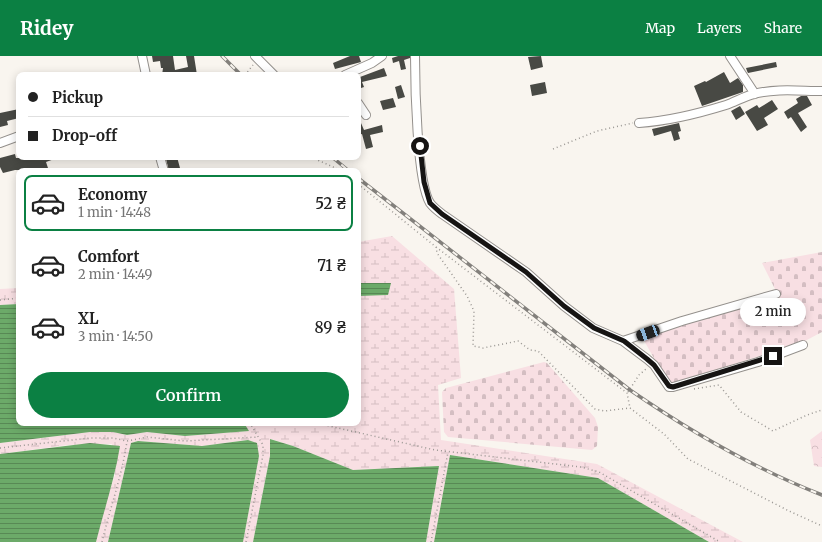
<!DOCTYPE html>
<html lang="en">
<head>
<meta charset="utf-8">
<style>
	body { margin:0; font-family:Merriweather,serif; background:#f2f2f2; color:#222; height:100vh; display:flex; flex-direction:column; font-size:15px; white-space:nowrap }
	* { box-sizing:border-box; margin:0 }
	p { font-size:13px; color:#767676 }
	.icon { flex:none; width:22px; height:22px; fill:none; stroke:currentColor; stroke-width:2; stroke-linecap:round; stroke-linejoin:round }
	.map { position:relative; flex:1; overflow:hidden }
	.sheet { position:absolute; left:16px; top:112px; width:345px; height:258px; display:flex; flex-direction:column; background:#fff; border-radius:8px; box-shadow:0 2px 10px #0003 }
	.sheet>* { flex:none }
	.banner { position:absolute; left:16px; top:16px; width:345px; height:88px; border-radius:8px; box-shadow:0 2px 10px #0003; display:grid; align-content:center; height:88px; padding:0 12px; background:#fff }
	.end { position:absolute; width:18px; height:18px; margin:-9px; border:5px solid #161413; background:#fff; box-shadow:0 0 0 2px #fff }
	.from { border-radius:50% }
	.bubble { position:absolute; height:28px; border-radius:14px; background:#fff; box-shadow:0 2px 10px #0003; font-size:13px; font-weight:600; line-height:28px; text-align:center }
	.car { position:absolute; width:12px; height:24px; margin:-12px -6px; border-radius:5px; box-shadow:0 0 3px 1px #0007; background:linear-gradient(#222 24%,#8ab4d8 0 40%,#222 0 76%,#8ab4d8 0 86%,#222 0) }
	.banner b { display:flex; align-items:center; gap:14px; height:38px; font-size:15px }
	.banner b+b { border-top:1px solid #e0e0e0 }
	.banner i { width:10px; height:10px; background:#222 }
	ul { padding:7px 0 0; list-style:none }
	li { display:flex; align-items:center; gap:12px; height:56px; margin:0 8px 6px; padding:0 4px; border:2px solid transparent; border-radius:8px }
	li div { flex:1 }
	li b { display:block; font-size:15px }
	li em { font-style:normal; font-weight:600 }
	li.active { border-color:#0b8043 }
	li>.icon { width:36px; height:36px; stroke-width:1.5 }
	.primary-button { display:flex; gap:8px; margin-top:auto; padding:8px 12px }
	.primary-button a { flex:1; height:46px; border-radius:24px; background:#0b8043; color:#fff; font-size:16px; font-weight:600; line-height:46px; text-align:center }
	header { display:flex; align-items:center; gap:24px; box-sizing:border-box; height:56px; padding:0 20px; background:#0b8043; color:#fff }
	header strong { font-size:19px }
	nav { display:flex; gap:22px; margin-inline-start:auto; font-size:14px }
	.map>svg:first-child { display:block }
</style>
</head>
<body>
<header>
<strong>Ridey</strong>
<nav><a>Map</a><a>Layers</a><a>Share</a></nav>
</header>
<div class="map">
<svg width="822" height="486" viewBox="0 0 822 486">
	<defs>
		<pattern id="forest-crowns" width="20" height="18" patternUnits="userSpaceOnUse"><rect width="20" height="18" fill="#f8dfe3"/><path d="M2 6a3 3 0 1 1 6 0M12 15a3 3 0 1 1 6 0" fill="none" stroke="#d4bec2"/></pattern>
		<pattern id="wetland-marsh" width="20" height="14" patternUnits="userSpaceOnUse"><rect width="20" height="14" fill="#f8dfe3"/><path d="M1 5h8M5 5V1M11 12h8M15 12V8" fill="none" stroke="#d4bec2"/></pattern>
		<pattern id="cemetery-stones" width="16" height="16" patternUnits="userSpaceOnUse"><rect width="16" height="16" fill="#f8dfe3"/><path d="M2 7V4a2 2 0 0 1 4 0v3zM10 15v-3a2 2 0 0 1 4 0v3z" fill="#d4bec2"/></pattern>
		<pattern id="water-rules" width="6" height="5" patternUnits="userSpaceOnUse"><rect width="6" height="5" fill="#6caa69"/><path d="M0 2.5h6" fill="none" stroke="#588955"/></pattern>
	</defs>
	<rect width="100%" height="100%" fill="#f9f5ef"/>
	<path fill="url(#forest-crowns)" d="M822 375V411L814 410 810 384Z"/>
	<path fill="url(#wetland-marsh)" d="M392 180 454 233 461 322 438 329 441 384 597 408 743 486H709L598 422 450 399 434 486H426L439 410 353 414 293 390 271 383 270 400 253 486H243L259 400 248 384 202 390 138 385 131 387 108 486H96L104 450 115 419 112 388 68 389 0 398V387L90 376H113L127 379 147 376 185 380 248 375 244 367H358V186Z
		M19 232V248L0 249V233Z"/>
	<path fill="url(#cemetery-stones)" d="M822 196V276L803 286 669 329 642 281 778 239 762 207Z
		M544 306 547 307 595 362 598 371 597 390 592 394 448 381 444 376 442 336 446 332Z"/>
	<path fill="url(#water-rules)" d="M358 227H391L388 239 358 240Z
		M19 248V367H244L249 375 185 380 147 376 127 379 113 376H90L0 387V249Z
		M270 383 293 390 353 414 439 410 426 486H253L270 400Z
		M248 384 257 387 259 400 243 486H108L131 387 138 385 202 390Z
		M90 387 120 390C115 422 104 454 96 486H0V398Z
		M450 399 598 422 709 486H434Z"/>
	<path fill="#484944" d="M152 0H173L175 14 188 11 186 0H194L197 19H162L163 12H161L160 5 153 6Z
		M350 0H359L361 6 335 13 333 7Z
		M398 0H410V2L404 4 406 13 401 14 399 5 393 7 392 2Z
		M541 0 543 11 531 14 528 1Z
		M776 6 777 11 748 17 747 15 746 12Z
		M384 12 387 20 362 26 364 31 358 33V19L360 21Z
		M724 16 730 27 738 22 743 29V36L702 50 694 30 705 25 706 26Z
		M545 26 547 37 532 40 530 29Z
		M401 29 405 41 398 43 395 31Z
		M801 40H807L812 49 798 57 807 71 801 76 791 61 788 63 784 56 798 47 796 43Z
		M393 42 396 51 383 54 380 45Z
		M772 44 778 53 764 62 768 69 757 75 745 56 757 49 759 52Z
		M740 50 745 58 736 64 731 55Z
		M19 53V62L7 65 8 69 0 71V57Z
		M358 60 364 74 382 69 383 76 370 79 373 91 366 93 362 78 358 79Z
		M679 67 681 75 678 76 680 83 674 85 671 75 654 80 652 73Z
		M15 98 16 102H57L46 106 49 115 15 114 3 117 0 111V102Z
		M177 101 180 112 169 115 166 103Z"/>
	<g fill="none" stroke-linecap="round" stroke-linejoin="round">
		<g stroke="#94908c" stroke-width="10">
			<path id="minor" d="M142 0 146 19
				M255 0 274 19
				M415 0C415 28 417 127 430 147 433 151 438 155 442 158L526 216 564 250 593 272 623 285 647 303 654 309 669 331H673L758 306 803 289
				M730 0 755 38
				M345 19 372 7 382 0
				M358 47 366 59
				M639 67C669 65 697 58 726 49 735 46 745 40 754 38 776 32 800 35 822 35
				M0 87 19 80
				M160 101 164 115
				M623 285 682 265 776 238"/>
		</g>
		<path stroke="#9a9793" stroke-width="1.5" stroke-dasharray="1 3" stroke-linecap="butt" d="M245 19 253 9
			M553 93 597 75 633 67
			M311 101 342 115
			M358 128 436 191 437 197 467 240 474 255 473 290 483 292 518 285 530 294 538 295 595 353 604 355 630 352 664 378 688 403 789 455 822 470
			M436 191 627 337 630 352
			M0 244 19 242
			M694 333 719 329 741 356 773 375 807 359 822 354
			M628 336 639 319 646 313
			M316 367 435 394 581 411 599 416 720 486
			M0 392 90 382H113L127 385 147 381 185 385 258 381
			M102 486C110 452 122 420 127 385
			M246 486 263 399V389L250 367
			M431 486 448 396"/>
		<use href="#minor" stroke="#fff" stroke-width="8"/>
		<g stroke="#83807c" stroke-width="3.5">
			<path id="rail" d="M222 0 241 19
				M332 101 349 115
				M358 122 630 334C691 376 753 412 822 439"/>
		</g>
		<use href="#rail" stroke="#f9f5ef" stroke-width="2" stroke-dasharray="6" stroke-linecap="butt"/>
	</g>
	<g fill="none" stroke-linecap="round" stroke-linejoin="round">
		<path stroke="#161413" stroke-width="5" d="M420 90 424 126 430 147 442 158 526 216 564 250 594 272 624 285 647 303 654 309 669 330 673 331 773 300"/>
	</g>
</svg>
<i class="end from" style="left:420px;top:90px"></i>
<i class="end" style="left:773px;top:300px"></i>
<div class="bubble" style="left:740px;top:242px;width:66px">2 min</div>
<i class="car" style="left:648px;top:277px;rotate:250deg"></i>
<div class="banner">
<b><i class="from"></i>Pickup</b>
<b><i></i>Drop-off</b>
</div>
<section class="sheet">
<ul>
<li class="active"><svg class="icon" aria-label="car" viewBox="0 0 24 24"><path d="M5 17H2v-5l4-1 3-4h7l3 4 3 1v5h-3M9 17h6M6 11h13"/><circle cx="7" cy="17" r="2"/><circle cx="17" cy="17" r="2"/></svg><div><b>Economy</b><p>1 min · 14:48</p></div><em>52 ₴</em></li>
<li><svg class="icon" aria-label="car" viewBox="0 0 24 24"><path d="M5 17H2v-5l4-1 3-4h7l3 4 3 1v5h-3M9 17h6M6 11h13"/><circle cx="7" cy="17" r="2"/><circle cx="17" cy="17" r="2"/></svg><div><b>Comfort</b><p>2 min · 14:49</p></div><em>71 ₴</em></li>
<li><svg class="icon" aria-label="car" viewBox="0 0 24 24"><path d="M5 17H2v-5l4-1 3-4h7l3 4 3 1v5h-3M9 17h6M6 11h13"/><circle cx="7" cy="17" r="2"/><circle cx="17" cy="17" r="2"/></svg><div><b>XL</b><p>3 min · 14:50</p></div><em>89 ₴</em></li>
</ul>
<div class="primary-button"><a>Confirm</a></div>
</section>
</div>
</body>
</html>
